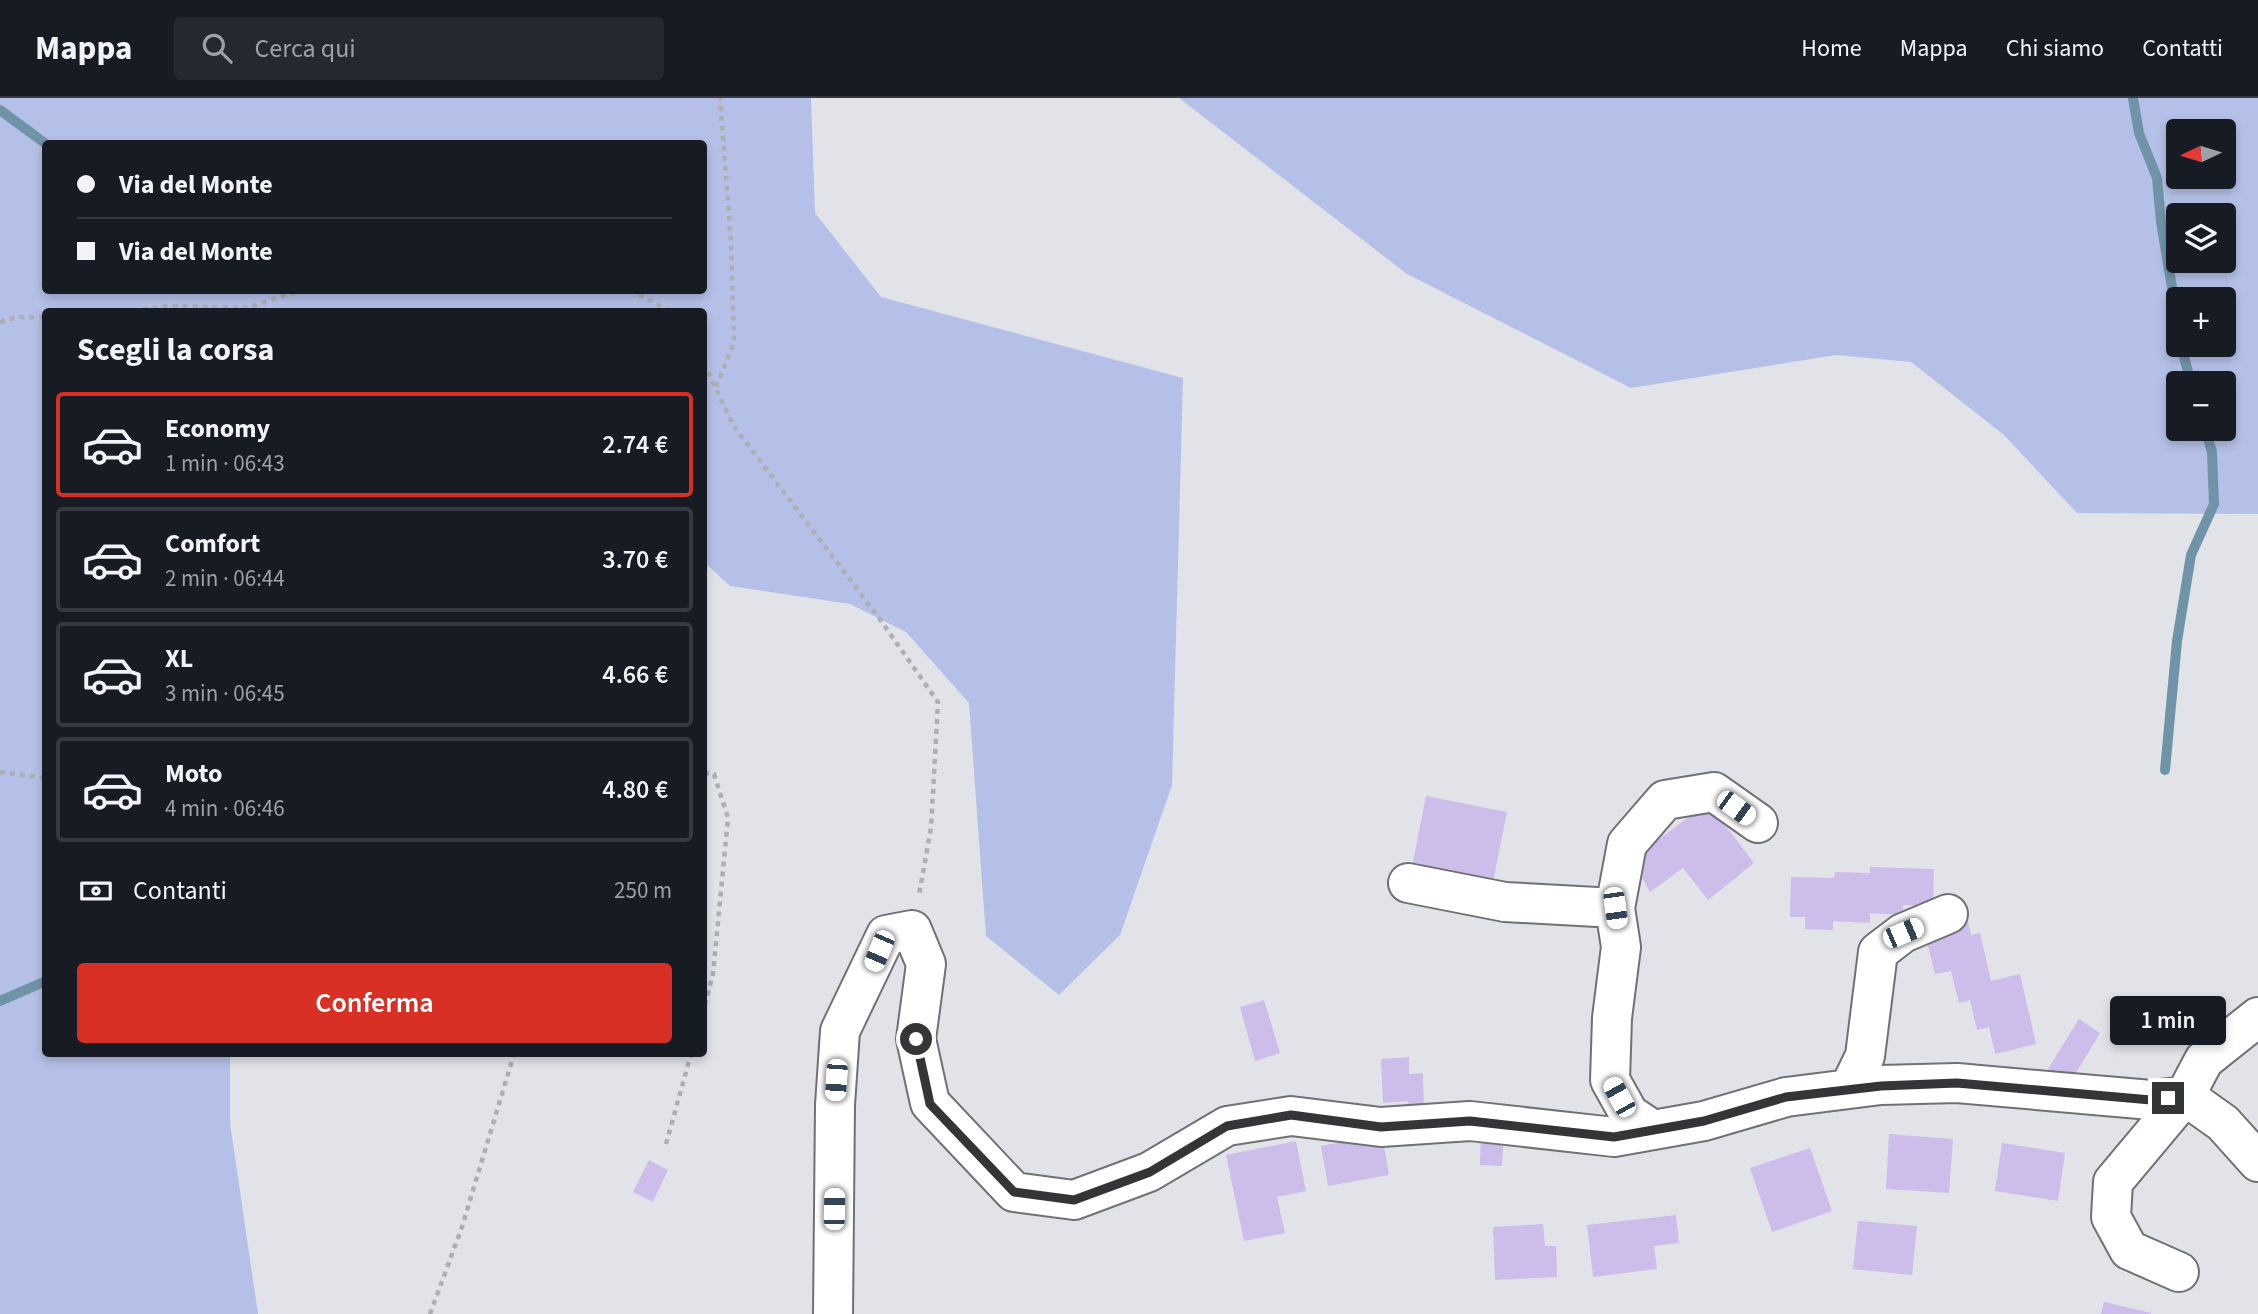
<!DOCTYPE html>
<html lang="it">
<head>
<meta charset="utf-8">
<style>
	body { margin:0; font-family:"Source Sans 3",sans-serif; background:#242831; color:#f1f3f6; height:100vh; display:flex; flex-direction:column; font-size:26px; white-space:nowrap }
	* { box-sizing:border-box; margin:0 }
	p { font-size:23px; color:#9ea1a6 }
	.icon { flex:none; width:38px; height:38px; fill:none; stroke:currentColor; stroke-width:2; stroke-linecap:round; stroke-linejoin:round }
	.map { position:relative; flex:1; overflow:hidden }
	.details { position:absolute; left:42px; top:210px; width:665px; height:749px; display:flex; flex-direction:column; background:#171b24; border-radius:7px; box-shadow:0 4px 10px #0003 }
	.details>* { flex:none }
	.top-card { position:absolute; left:42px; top:42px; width:665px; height:154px; border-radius:7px; box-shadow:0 4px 10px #0003; display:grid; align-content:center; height:154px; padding:0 35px; background:#171b24 }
	.needle { width:46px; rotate:266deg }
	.fabs { position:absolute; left:2166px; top:21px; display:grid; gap:14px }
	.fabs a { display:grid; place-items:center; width:70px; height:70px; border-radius:7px; background:#171b24; box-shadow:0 4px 10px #0003; font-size:35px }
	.end { position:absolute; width:32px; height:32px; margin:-16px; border:9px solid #343537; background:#fff; box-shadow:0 0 0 4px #fff }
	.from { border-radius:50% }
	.bubble { position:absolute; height:49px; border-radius:7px; background:#171b24; box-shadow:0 4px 10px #0003; font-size:23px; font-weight:600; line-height:49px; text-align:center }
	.car { position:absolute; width:21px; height:42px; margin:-21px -10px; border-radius:9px; box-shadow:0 0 5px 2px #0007; background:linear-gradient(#fff 24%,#345 0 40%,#fff 0 76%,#345 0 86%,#fff 0) }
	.top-card b { display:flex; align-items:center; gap:24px; height:66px; font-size:26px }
	.top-card b+b { border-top:2px solid #363941 }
	.top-card i { width:18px; height:18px; background:#f1f3f6 }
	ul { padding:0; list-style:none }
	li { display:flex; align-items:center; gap:21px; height:105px; margin:0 14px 10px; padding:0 21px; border:4px solid #363941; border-radius:7px }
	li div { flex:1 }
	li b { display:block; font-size:26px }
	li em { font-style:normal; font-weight:600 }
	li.selected { border-color:#d93025 }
	li>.icon { width:63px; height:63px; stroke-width:1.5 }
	h2 { padding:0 35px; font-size:32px; line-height:84px }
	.pay { display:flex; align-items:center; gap:18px; height:77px; padding:0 35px; font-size:26px }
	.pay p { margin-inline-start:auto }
	.action { display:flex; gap:14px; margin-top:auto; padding:14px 35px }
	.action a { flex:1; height:80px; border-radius:7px; background:#d93025; color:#fff; font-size:28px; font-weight:600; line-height:80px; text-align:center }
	header { display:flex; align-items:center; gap:42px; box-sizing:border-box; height:98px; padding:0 35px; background:#171b24; border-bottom:2px solid #363941 }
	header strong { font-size:33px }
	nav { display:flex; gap:38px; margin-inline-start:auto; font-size:24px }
	.search { width:490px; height:63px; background:#242831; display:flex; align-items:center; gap:18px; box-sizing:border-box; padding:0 24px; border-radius:7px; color:#9ea1a6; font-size:26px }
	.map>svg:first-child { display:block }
</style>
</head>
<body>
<header>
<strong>Mappa</strong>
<div class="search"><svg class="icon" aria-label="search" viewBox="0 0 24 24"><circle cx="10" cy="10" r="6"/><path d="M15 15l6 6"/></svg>Cerca qui</div>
<nav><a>Home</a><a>Mappa</a><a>Chi siamo</a><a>Contatti</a></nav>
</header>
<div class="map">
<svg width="2258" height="1216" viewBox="0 0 2258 1216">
	<rect width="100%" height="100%" fill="#e1e3e8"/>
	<path fill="#b5c0e8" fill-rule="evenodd" d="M0 0H811L815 115 881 199 1183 280 1172 687 1120 837 1059 897 986 838 969 605 906 534 850 506 730 488 704 464V214H46V956H230V1025L258 1216H0ZM46 46H704V192H46Z
		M1179 0H2258V416L2077 415 2004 337 1911 264 1836 257 1631 290 1407 176ZM2179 33H2224V79H2179ZM2179 117H2224V163H2179ZM2179 201H2224V247H2179ZM2179 285H2224V331H2179Z"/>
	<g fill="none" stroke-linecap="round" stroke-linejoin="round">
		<path stroke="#7094a7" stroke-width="10" d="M2133 0 2139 35 2157 80 2161 124 2179 231
			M0 12 46 46
			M2181 247 2191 285
			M2165 672 2177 543 2191 457 2214 406 2212 354 2205 331
			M0 903 46 883"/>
	</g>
	<path fill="#ccbdea" d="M1426 698 1507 714 1492 789 1411 774Z
		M1708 705 1754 765 1708 802 1683 770 1650 794 1632 761Z
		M1870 769 1934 771 1933 808 1903 807V817L1870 815V825L1833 823V832L1805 831V819H1790L1791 779 1834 780 1835 774 1870 775Z
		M1968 824 1971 837 1980 835 1991 883 2020 876 2036 946 1995 956 1989 929 1977 932 1970 902 1959 905 1951 873 1935 876 1927 844 1942 841 1940 831Z
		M1264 902 1280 955 1255 963 1240 909Z
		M2079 921 2100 935 2070 985 2048 971Z
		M1409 959V976L1423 975 1424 1014 1409 1015 1408 1003 1383 1005 1381 961Z
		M1481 1034 1504 1035 1502 1068 1480 1067Z
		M1889 1036 1953 1041 1949 1095 1886 1091Z
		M1382 1037 1389 1077 1328 1088 1321 1048Z
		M1296 1043 1306 1093 1277 1099 1285 1135 1244 1143 1226 1057Z
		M2002 1045 2065 1055 2058 1103 1995 1093Z
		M1810 1050 1832 1113 1772 1134 1750 1070Z
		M649 1062 668 1072 653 1104 633 1094Z
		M1676 1117 1679 1145 1654 1148 1657 1171 1593 1179 1587 1127Z
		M1858 1123 1917 1128 1912 1177 1853 1171Z
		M1543 1126 1545 1148H1556L1557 1179 1495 1182 1493 1129Z
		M2104 1204 2151 1215V1216H2101Z"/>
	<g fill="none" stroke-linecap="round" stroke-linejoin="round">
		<g stroke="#6f7175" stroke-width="42">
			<path id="minor" d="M1408 785 1505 804 1615 810
				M2258 919 2204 962 2185 998 2223 1025 2258 1064
				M1849 991 1865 958 1878 854 1903 835 1948 816
				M1653 1032 1629 1016 1610 982 1612 920 1621 849 1615 810 1627 746 1665 702 1714 694 1758 725
				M2179 1174 2129 1152 2111 1119 2113 1084 2185 998
				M833 1216 835 1007 840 933 886 837 912 832 926 866 916 941 930 1005 1014 1094 1074 1102 1149 1074 1227 1028 1291 1018 1381 1029 1470 1023 1614 1039 1704 1023 1786 999 1881 987 1957 985 2151 1002 2185 998"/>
		</g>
		<path stroke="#adafb3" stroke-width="4.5" stroke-dasharray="5 5" stroke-linecap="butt" d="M630 192 672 214
			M123 214 170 208 247 210 302 192
			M0 224 17 219H46
			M704 265 733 327 879 520 938 604 931 730 919 797
			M716 289 734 244 731 144 720 0
			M0 674 46 680
			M704 675 714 676 728 720 713 876 704 910
			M666 1046 691 956
			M430 1216 462 1129 514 956"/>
		<use href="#minor" stroke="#fff" stroke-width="38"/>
	</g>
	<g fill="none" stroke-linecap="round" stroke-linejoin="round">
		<path stroke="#343537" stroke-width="9" d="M916 941 930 1006 1014 1094 1074 1102 1150 1074 1227 1028 1291 1017 1381 1029 1470 1023 1614 1039 1704 1023 1786 999 1881 988 1957 985 2151 1002 2168 1000"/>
	</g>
</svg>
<div class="fabs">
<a><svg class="needle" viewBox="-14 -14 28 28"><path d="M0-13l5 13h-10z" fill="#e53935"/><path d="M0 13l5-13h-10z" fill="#9ea1a6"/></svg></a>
<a><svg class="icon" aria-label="layers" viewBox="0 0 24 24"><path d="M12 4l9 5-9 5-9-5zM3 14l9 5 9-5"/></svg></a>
<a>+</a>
<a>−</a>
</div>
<i class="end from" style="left:916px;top:941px"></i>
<i class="end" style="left:2168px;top:1000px"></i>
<div class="bubble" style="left:2110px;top:898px;width:116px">1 min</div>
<i class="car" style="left:1736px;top:710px;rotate:126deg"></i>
<i class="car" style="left:1615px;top:810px;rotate:172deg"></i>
<i class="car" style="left:1903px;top:835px;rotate:67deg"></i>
<i class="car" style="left:879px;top:853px;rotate:203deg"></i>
<i class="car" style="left:836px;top:982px;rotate:184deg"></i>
<i class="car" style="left:1619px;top:999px;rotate:331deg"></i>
<i class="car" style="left:834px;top:1111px;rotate:1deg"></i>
<div class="top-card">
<b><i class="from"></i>Via del Monte</b>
<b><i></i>Via del Monte</b>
</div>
<section class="details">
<h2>Scegli la corsa</h2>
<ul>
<li class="selected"><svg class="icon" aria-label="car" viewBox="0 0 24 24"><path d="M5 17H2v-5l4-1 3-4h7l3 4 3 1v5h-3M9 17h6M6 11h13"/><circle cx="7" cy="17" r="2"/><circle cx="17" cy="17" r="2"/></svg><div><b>Economy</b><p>1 min · 06:43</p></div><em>2.74 €</em></li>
<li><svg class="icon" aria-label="car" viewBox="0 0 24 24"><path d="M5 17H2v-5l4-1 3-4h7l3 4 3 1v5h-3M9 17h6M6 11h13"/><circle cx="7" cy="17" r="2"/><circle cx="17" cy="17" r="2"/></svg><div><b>Comfort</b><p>2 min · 06:44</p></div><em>3.70 €</em></li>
<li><svg class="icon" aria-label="car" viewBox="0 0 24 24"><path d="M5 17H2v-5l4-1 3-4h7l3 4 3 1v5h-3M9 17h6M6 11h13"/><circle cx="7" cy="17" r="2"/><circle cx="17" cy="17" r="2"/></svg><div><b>XL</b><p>3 min · 06:45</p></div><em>4.66 €</em></li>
<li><svg class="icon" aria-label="car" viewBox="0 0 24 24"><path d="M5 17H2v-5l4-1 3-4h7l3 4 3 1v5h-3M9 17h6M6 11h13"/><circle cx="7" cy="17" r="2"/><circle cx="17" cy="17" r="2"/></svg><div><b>Moto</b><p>4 min · 06:46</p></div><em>4.80 €</em></li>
</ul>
<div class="pay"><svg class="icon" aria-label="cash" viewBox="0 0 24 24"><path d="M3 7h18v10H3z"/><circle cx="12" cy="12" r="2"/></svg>Contanti<p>250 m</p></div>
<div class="action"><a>Conferma</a></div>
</section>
</div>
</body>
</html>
